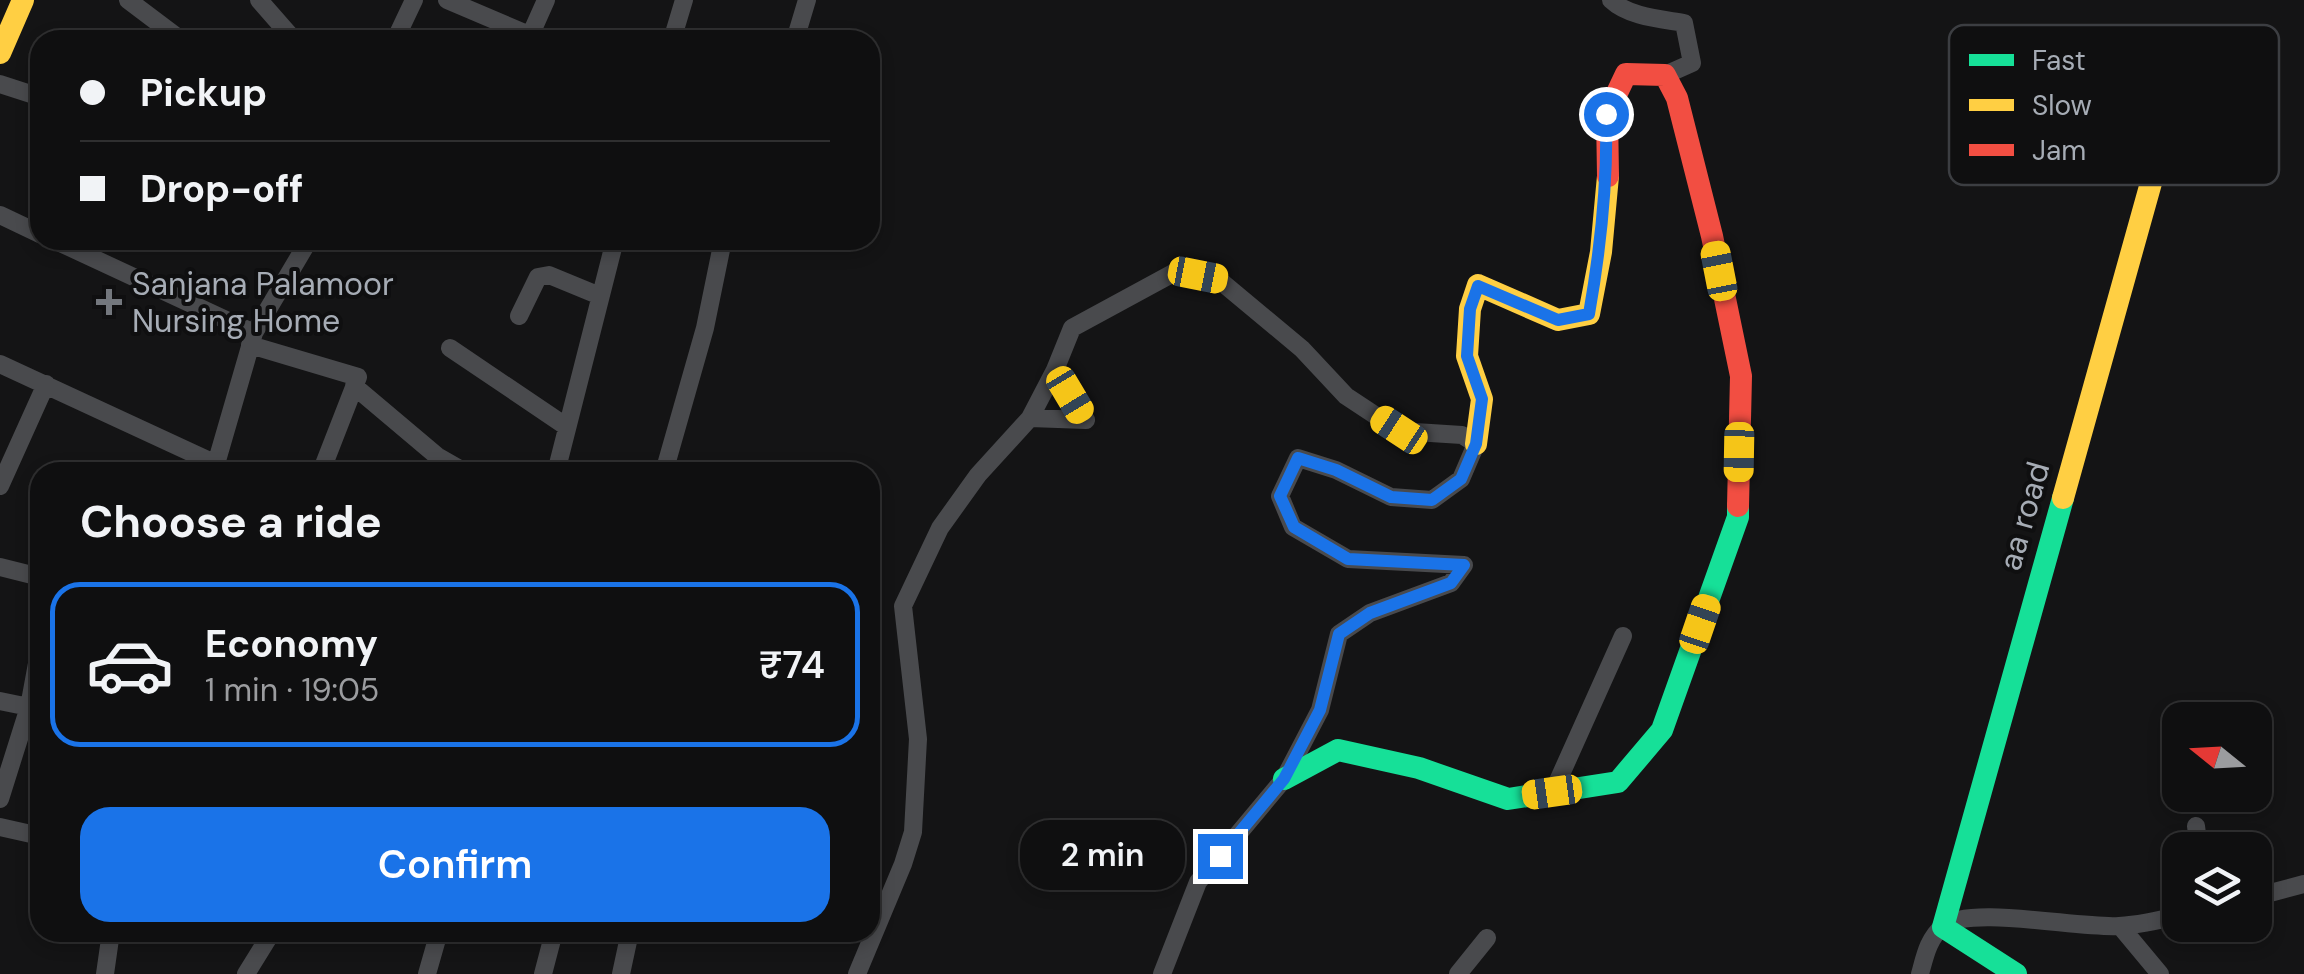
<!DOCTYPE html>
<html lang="en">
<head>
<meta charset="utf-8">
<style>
	body { margin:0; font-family:"DM Sans",sans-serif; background:#1d1d1e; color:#f1f3f6; height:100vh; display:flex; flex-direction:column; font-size:38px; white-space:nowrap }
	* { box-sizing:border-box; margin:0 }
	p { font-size:32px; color:#9b9c9f }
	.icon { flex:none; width:55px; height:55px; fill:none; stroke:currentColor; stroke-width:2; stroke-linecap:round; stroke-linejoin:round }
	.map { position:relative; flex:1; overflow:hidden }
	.panel { position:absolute; left:30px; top:462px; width:850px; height:480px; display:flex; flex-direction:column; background:#0f0f10; border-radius:30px; box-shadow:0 5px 15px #0003,0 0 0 2px #2f2f30 }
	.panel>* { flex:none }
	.top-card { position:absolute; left:30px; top:30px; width:850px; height:220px; border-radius:30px; box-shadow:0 5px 15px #0003,0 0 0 2px #2f2f30; display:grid; align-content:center; height:220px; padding:0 50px; background:#0f0f10 }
	.needle { width:65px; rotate:288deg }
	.tools { position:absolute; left:2162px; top:702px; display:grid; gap:20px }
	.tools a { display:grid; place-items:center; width:110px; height:110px; border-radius:20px; background:#0f0f10; box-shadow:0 5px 15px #0003,0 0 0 2px #2f2f30; font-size:50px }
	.end { position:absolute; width:45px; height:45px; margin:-22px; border:12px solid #1a73e8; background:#fff; box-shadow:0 0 0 5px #fff }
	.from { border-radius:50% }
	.bubble { position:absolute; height:70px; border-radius:30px; background:#0f0f10; box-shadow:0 5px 15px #0003,0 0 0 2px #2f2f30; font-size:32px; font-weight:600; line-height:70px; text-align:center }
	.car { position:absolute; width:30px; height:60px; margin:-30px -15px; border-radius:12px; box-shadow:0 0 8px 2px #0007; background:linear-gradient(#f5c518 24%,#345 0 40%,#f5c518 0 76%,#345 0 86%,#f5c518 0) }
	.top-card b { display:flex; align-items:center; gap:35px; height:95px; font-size:38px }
	.top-card b+b { border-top:2px solid #2f2f30 }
	.top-card i { width:25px; height:25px; background:#f1f3f6 }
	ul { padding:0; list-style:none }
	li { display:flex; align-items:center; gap:30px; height:165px; margin:0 20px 15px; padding:0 30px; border:5px solid transparent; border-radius:30px }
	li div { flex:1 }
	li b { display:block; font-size:38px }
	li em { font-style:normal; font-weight:600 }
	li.selected { border-color:#1a73e8 }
	li>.icon { width:90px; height:90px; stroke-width:1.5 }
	h2 { padding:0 50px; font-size:45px; line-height:120px }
	.button { display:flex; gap:20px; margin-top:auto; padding:20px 50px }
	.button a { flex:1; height:115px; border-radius:30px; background:#1a73e8; color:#fff; font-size:40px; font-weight:600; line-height:115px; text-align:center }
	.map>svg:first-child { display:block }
</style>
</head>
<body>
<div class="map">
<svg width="2304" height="974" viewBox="0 0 2304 974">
	<rect width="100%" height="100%" fill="#141415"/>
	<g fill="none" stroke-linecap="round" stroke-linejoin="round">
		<path stroke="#494a4d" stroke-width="18" d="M128 0 181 40
			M259 0 294 40
			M447 0 534 37 533 40
			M1611 0C1629 17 1661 19 1684 23L1692 63 1665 75
			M530 36 546 0
			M395 40 414 0
			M672 40 684 0
			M795 40 807 0
			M0 84 40 97
			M0 215 40 234
			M54 240 254 333
			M519 316 538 277 549 275 600 296
			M250 345 358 377 321 472
			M450 348 567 427
			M0 364 216 464 214 472
			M354 386 437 456 465 472
			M1030 418 1086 420
			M1086 420 1055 370 1072 328 1177 271 1218 279 1302 349 1346 396 1399 431 1462 435 1476 444 1461 479 1432 500 1391 497 1336 470 1298 458 1280 496 1293 527 1348 559 1464 565 1451 583 1370 613 1339 634 1320 710 1284 779 1198 882 1162 974
			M216 464 254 333 309 240
			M556 472 615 240
			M664 472 705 328 723 240
			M0 486 46 384
			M0 567 40 577
			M0 701 29 707 40 647
			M1553 792 1623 636
			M0 799 29 707
			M2196 826 2199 850
			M0 827 40 836
			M2255 897 2304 884
			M2120 926 2160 974
			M105 974 111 932
			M246 974 272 932
			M427 974 439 932
			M543 974 554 932
			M621 974 630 932
			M857 974 903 864 913 832 918 739 903 606 940 528 978 475 1030 418 1055 370
			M1458 974 1487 938
			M1920 974C1925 956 1928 939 1943 926 1970 905 2081 929 2119 926 2139 925 2161 920 2180 915"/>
		<path stroke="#16e098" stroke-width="22" d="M1284 779 1338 750 1419 768 1508 799 1618 782 1662 730 1738 517V506
			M2016 974 1943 927 2063 498"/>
		<path stroke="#ffcf43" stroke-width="22" d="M0 53 23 0
			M1476 444 1482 399 1467 356 1470 309 1478 285 1558 320 1589 314 1601 252 1608 176
			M2063 498 2168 122"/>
		<path stroke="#f24e42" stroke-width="22" d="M1608 176 1607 114 1626 74 1665 75 1677 98 1712 236 1741 376 1738 506"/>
	</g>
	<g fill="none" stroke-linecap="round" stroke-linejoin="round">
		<path stroke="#1a73e8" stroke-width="12" d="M1220 856 1284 779 1320 710 1339 634 1370 613 1451 583 1464 565 1348 559 1294 527 1280 496 1298 458 1336 470 1391 497 1432 500 1461 479 1476 444 1482 399 1467 356 1470 309 1478 286 1558 320 1589 314C1601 246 1608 183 1606 114"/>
	</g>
	<path fill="#73777d" stroke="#0f0f10" stroke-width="4" d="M104 287h10v10h10v10h-10v10h-10v-10h-10v-10h10z"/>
	<g text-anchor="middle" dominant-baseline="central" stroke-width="8" stroke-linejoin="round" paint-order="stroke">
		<g font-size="32" fill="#a6acb5" stroke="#0f0f10" text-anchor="start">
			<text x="132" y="284">Sanjana Palamoor<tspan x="132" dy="37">Nursing Home</tspan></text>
		</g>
		<g font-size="32" fill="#a6acb5" stroke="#0f0f10">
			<text transform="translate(2024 516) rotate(-74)">aa road</text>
		</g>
	</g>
	<rect x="1949" y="25" width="330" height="160" rx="15" fill="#0f0f10" stroke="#3c3e42" stroke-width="2.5"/>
	<rect x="1969" y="54" width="45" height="12" fill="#16e098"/>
	<rect x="1969" y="99" width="45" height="12" fill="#ffcf43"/>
	<rect x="1969" y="144" width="45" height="12" fill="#f24e42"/>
	<g font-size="28" fill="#a6acb5">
		<text x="2032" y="70">Fast</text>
		<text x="2032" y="115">Slow</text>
		<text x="2032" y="160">Jam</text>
	</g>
</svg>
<div class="tools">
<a><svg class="needle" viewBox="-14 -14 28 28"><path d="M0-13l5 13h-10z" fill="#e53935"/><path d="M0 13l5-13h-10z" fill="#9b9c9f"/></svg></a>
<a><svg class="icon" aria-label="layers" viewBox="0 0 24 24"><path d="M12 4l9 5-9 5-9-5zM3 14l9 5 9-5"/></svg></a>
</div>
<i class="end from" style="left:1606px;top:114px"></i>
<i class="end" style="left:1220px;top:856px"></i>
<div class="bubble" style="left:1020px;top:820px;width:165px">2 min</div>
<i class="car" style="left:1719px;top:271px;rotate:349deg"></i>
<i class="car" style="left:1198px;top:275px;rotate:101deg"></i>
<i class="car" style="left:1070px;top:395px;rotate:149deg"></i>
<i class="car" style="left:1399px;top:430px;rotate:303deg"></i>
<i class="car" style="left:1739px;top:452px;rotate:181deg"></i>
<i class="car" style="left:1700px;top:624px;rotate:19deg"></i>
<i class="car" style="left:1552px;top:792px;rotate:262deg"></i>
<div class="top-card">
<b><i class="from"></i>Pickup</b>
<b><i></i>Drop-off</b>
</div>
<section class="panel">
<h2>Choose a ride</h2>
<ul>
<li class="selected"><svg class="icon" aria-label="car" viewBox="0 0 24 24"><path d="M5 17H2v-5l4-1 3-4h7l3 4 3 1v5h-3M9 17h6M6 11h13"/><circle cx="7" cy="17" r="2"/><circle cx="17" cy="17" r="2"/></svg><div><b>Economy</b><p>1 min · 19:05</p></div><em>₹74</em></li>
</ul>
<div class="button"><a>Confirm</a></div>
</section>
</div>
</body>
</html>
